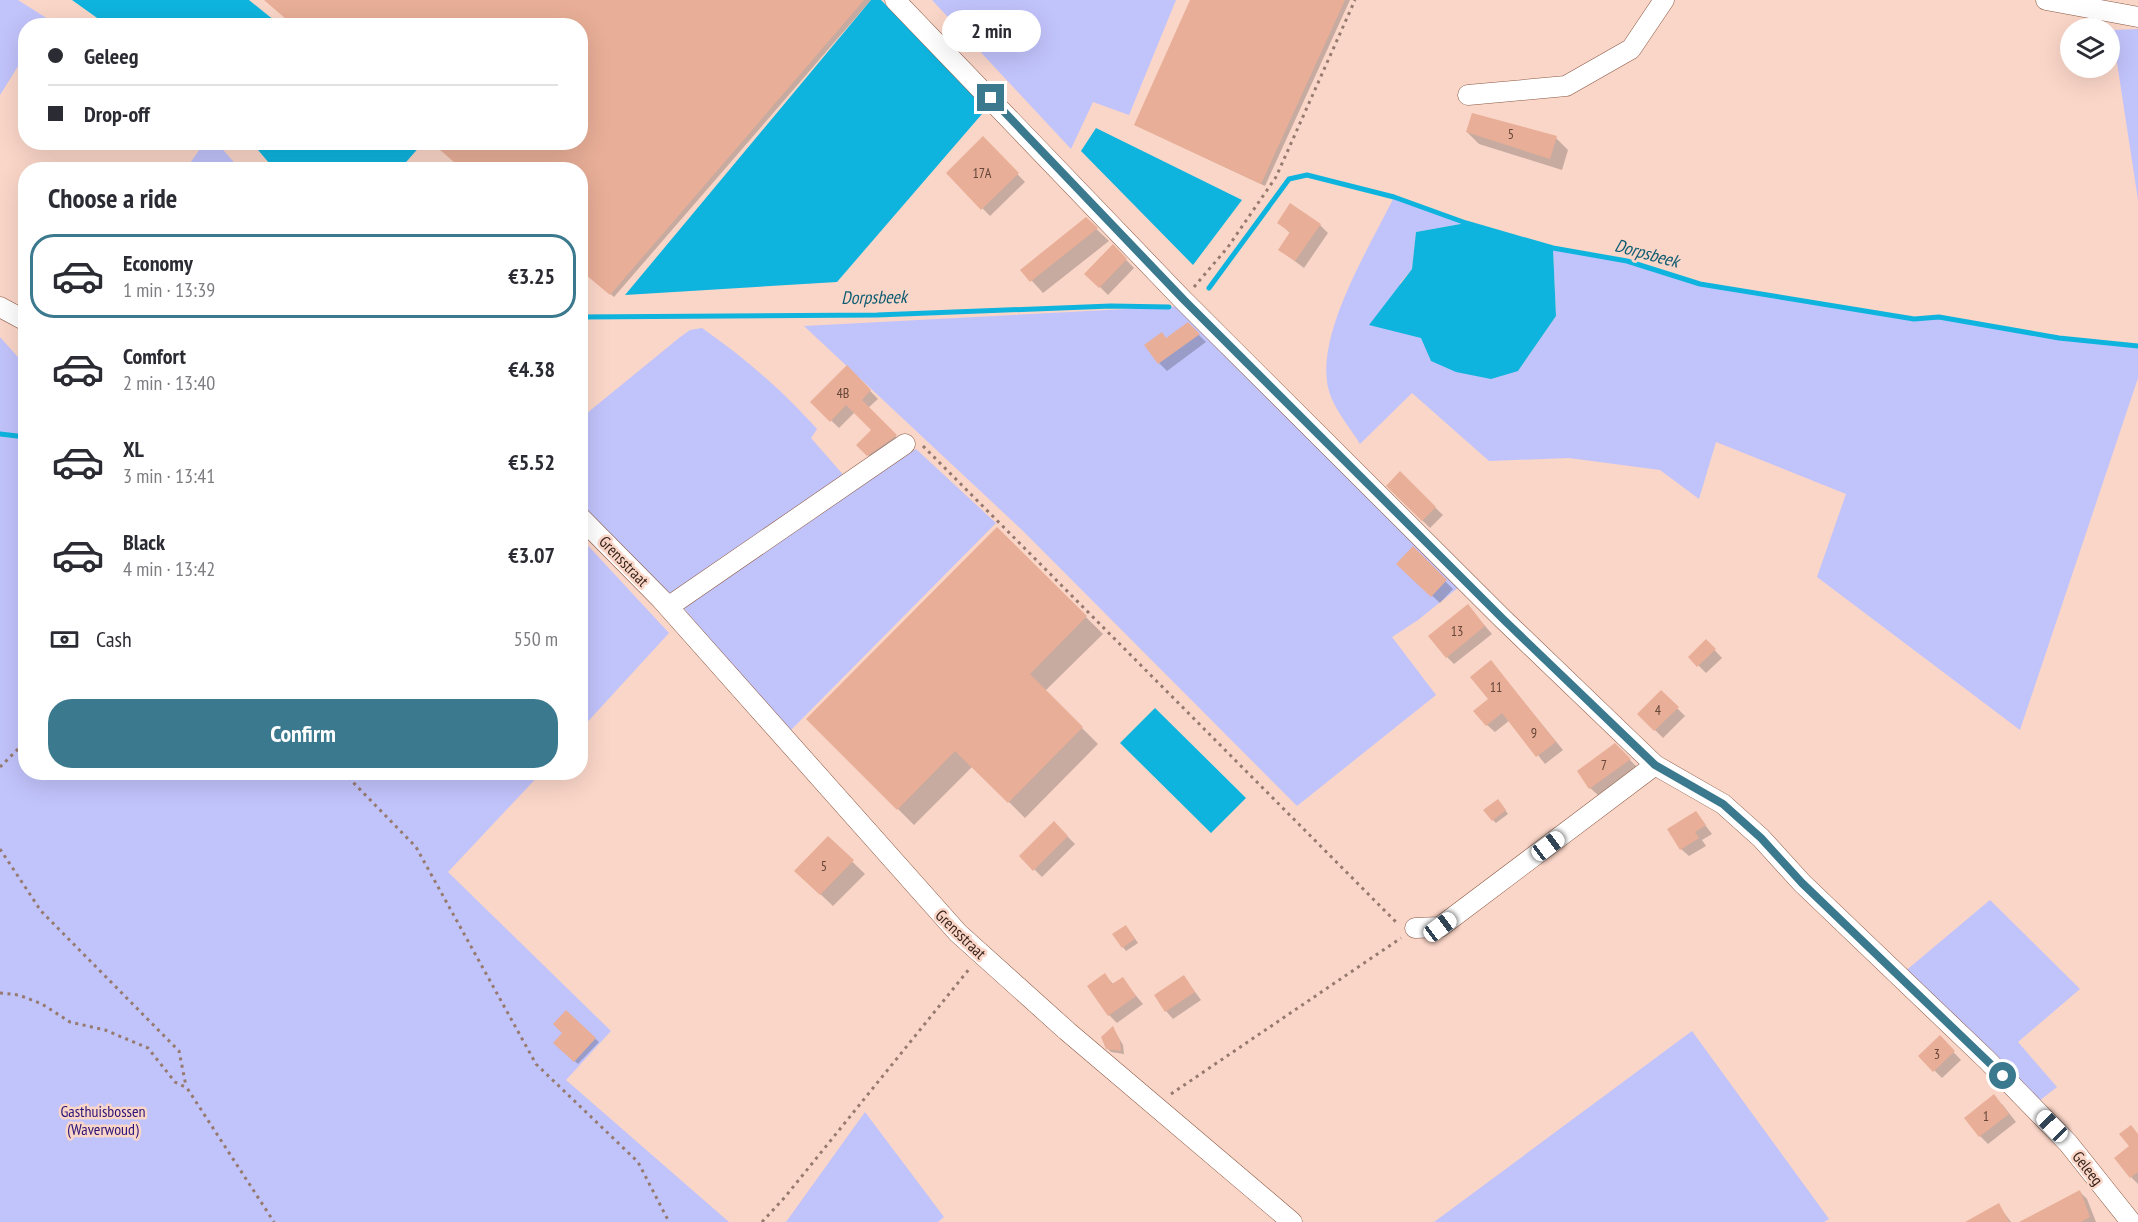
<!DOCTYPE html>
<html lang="en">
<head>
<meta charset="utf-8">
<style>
	body { margin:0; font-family:"PT Sans Narrow",sans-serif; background:#f2f2f3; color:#2b2b33; height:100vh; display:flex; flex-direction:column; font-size:22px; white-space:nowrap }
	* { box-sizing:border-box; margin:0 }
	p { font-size:20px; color:#7c7c81 }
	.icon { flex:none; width:33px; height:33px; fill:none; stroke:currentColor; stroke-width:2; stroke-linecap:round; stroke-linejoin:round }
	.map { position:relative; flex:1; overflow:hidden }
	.side { position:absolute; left:18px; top:162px; width:570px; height:618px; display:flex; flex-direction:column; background:#fff; border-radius:24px; box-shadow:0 6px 24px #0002 }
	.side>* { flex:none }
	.top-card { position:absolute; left:18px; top:18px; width:570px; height:132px; border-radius:24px; box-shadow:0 6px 24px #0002; display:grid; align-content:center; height:132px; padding:0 30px; background:#fff }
	.fabs { position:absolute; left:2060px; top:18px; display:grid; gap:12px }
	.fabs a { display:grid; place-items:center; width:60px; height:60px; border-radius:50%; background:#fff; box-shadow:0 6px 24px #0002; font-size:30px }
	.end { position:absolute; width:27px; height:27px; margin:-14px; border:8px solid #3b798e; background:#fff; box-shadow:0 0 0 3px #fff }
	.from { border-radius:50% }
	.bubble { position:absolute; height:42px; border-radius:21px; background:#fff; box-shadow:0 6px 24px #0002; font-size:20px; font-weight:700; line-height:42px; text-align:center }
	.car { position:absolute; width:18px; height:36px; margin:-18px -9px; border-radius:8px; box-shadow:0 0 4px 2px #0007; background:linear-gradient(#fff 24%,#345 0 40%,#fff 0 76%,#345 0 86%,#fff 0) }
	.top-card b { display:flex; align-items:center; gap:21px; height:57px; font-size:22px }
	.top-card b+b { border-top:2px solid #e1e1e2 }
	.top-card i { width:15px; height:15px; background:#2b2b33 }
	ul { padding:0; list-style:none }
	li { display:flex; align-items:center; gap:18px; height:84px; margin:0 12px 9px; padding:0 18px; border:3px solid transparent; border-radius:24px }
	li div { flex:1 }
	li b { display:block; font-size:22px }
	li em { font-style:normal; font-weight:700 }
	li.on { border-color:#3b798e }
	li>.icon { width:54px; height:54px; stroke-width:1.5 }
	h2 { padding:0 30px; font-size:27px; line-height:72px }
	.pay { display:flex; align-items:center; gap:15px; height:66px; padding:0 30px; font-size:22px }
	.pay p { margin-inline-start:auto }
	.action { display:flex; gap:12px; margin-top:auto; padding:12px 30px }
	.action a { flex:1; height:69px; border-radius:24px; background:#3b798e; color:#fff; font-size:24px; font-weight:700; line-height:69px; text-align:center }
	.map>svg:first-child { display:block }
</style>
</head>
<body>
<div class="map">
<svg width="2138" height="1222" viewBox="0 0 2138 1222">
	<rect width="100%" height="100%" fill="#fad6c8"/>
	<path fill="#c1c3fb" d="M0 0H18L48 19 44 25 26 26 25 55 0 95Z
		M932 0H1176L1129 115 1093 102 1071 149Z
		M2138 29V200L2112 30Z
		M204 143H217L240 169H186Z
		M1394 197 1466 223 1416 232 1412 269 1400 283 1431 361 1518 371 1556 316 1553 248 1627 261 1700 284 1914 319 1939 317 2059 338 2138 346V378L2020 730 1817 577 1846 494 1716 442 1699 499 1660 470 1569 458 1489 461 1412 393 1360 444C1351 429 1338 414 1331 397 1309 343 1370 247 1394 197Z
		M1185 306 1464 583 1418 620 1392 637 1436 695 1297 806 1022 530 804 326Z
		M702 328C746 359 781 389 817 429L811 438 846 478 669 596 581 504V418L679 338 690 330Z
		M0 337 25 365 26 772 541 773 448 872 611 1031 566 1080 729 1222H0Z
		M916 449 996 523 788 733 681 605Z
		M580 537 669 633 581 729H580Z
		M1990 900 2080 989 2018 1042 2057 1087 2039 1101 1903 973Z
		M1692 1031 1829 1219 1824 1222H1434Z
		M865 1112 944 1217 938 1222H786Z"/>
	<path fill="#0eb4de" d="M72 0H249L280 25H107Z
		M871 0H881L988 107 837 282 625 295Z
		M1096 128 1242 200 1193 265 1081 151Z
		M418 143 421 145 400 169 275 170 252 143Z
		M1466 223 1553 248 1556 316 1518 371 1491 379 1456 372 1431 361 1421 338 1369 325 1412 269 1416 232Z
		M1155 708 1246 798 1211 833 1120 743Z"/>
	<path fill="#0003" d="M265 0H871L614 297 580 268V26Z
		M1192 0H1350L1265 186 1135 125Z
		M1467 132 1556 138 1568 150 1562 170 1479 144Z
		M983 139 1025 182 990 216 948 173Z
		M1086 219 1109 241 1043 293 1022 270Z
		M1279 223 1320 225 1328 233 1304 268 1280 250 1291 234Z
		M1113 246 1134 268 1108 295 1086 273Z
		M1188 324 1206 342 1167 371 1159 363 1167 339Z
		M847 367 878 399 868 408 903 444 876 463 858 445 873 430 855 412 839 428 812 402Z
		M1400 474 1443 515 1430 528 1388 486Z
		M997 529 1103 634 1045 691 1098 744 1025 818 973 766 914 825 808 719Z
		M1413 549 1453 589 1440 603 1398 564Z
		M1468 606 1492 634 1454 664 1447 657Z
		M1706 641 1722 658 1706 673 1690 657Z
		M1491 662 1563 750 1545 764 1510 720 1495 732 1487 725Z
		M1661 692 1685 716 1663 738 1639 714Z
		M1615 745 1637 767 1598 795 1590 788Z
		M1501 804 1508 814 1496 823 1493 820Z
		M1696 813 1712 834 1702 840 1706 846 1689 856 1681 849Z
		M1054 823 1075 844 1042 877 1021 856Z
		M828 838 865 874 833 906 796 871Z
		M1129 930 1138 943 1126 951 1123 947Z
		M1105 975 1114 985 1122 979 1143 1004 1117 1023 1109 1015Z
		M1184 977 1201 1000 1173 1019 1166 1011Z
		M566 1012 599 1042 578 1064 555 1043 564 1033Z
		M1113 1028 1123 1045 1124 1054 1111 1052 1107 1048Z
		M1940 1038 1961 1060 1942 1078 1920 1056Z
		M2002 1104 2016 1122 1988 1144 1980 1136Z
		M2138 1135V1184L2131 1177V1146Z
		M2079 1191 2087 1199 2096 1222H2022Z
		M1998 1205 2011 1222H1968Z"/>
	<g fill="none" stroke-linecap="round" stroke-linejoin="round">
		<path stroke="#0eb4de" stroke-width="5" d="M1209 288 1289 179 1307 175 1394 197 1466 223 1553 248 1627 261 1700 284 1914 319 1939 317 2059 338 2138 346
			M580 317 877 315 1111 306 1169 307
			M0 434 26 437"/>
	</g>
	<path fill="#e8ae97" d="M264 0H864L610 295 580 270V170H463L431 142H580V26H294Z
		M1190 0H1345L1261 184 1134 125Z
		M1472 113 1557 136 1550 159 1466 132Z
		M983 136 1019 173 981 210 946 173Z
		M1290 203 1321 224 1295 261 1278 250 1290 232 1277 223Z
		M1086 217 1098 228 1030 282 1020 270Z
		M1113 244 1127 259 1099 288 1084 274Z
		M1188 322 1200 334 1158 364 1144 345 1162 332 1166 338Z
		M847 365 871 390 862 400 897 435 867 456 856 445 871 430 846 405 830 422 810 402Z
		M1400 471 1436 507 1422 521 1386 486Z
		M997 527 1087 616 1030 674 1083 727 1008 803 955 751 897 810 806 719Z
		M1413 546 1447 580 1431 597 1396 564Z
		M1468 604 1485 626 1446 658 1428 636Z
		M1706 639 1716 649 1697 667 1688 657Z
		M1491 660 1556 742 1536 757 1502 713 1486 726 1473 711 1488 699 1470 677Z
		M1661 690 1679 707 1654 731 1637 714Z
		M1615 743 1631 759 1589 789 1577 771Z
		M1498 799 1506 810 1492 821 1483 810Z
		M1696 811 1706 825 1695 832 1699 838 1680 850 1667 829Z
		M1054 821 1068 836 1033 871 1019 856Z
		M828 836 854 860 820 895 794 871Z
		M1126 925 1135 939 1122 948 1112 934Z
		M1105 973 1112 984 1123 977 1136 996 1108 1016 1087 986Z
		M1184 975 1195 992 1165 1012 1154 995Z
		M566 1010 596 1038 574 1062 553 1043 562 1033 553 1024Z
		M1113 1026 1120 1041 1121 1051 1106 1049 1101 1037Z
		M1940 1035 1955 1051 1933 1072 1918 1056Z
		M1994 1094 2009 1114 1979 1137 1964 1118Z
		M2131 1125 2138 1134V1172L2130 1178 2114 1158 2129 1146 2119 1134Z
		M2080 1190 2090 1217 2081 1222H2019Z
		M1999 1203 2009 1222H1965Z"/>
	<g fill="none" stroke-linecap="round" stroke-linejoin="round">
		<g stroke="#8b5843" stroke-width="21">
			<path id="minor" d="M895 0 1183 300 1503 619 1655 765 1723 804 1761 838 1802 883 1987 1060 2068 1143 2131 1222
				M2046 0 2138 17
				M1468 95 1566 86 1631 49 1664 0
				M0 307 26 321
				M580 517 661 599 958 933 1067 1031 1292 1222
				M668 607 905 444
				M1415 928 1440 927 1655 765"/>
		</g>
		<path stroke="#977a6f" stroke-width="3" stroke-dasharray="3 4.5" stroke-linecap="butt" d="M1194 287 1228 247 1276 177 1355 0
			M19 339 26 345
			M923 446 1398 924
			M0 767 26 741
			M343 772 416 847 536 1064 638 1162 669 1222
			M0 849 41 911 179 1051 186 1086
			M0 993 19 995 42 1004 70 1022 105 1030 148 1048 175 1082 187 1088 274 1222
			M1171 1094 1401 938
			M762 1222 785 1197 970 968"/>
		<use href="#minor" stroke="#fff" stroke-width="20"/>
	</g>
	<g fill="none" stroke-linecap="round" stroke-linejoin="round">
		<path stroke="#3b798e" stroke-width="8" d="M991 98 1184 300 1503 619 1655 765 1723 804 1761 838 1802 883 2003 1076"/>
	</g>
	<g text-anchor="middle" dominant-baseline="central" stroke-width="5" stroke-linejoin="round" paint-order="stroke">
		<g font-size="14" fill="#654639">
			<text x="1511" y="134">5</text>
			<text x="982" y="173">17A</text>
			<text x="843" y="393">4B</text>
			<text x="1457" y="631">13</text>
			<text x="1496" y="687">11</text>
			<text x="1658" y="710">4</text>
			<text x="1534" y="733">9</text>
			<text x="1604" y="765">7</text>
			<text x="824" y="866">5</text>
			<text x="1937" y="1054">3</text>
			<text x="1986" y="1116">1</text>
		</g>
		<g font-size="16" fill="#39231a" stroke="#fad6c8">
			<text transform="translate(624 561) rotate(46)">Grensstraat</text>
			<text transform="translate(961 934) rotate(44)">Grensstraat</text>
			<text transform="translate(2088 1168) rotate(52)">Geleeg</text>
		</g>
		<g font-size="16" fill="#2c1479" stroke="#fad6c8">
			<text x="103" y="1111">Gasthuisbossen<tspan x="103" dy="18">(Waverwoud)</tspan></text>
		</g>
		<g font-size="18" font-style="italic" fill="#0e5c72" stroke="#fad6c8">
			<text transform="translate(1647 253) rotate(15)">Dorpsbeek</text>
			<text transform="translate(874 297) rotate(-1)">Dorpsbeek</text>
		</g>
	</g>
</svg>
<div class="fabs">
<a><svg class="icon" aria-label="layers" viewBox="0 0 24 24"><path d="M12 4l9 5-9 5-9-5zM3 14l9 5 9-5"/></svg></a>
</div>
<i class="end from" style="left:2003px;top:1076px"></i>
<i class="end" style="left:991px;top:98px"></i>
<div class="bubble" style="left:942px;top:10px;width:99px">2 min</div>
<i class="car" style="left:1548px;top:846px;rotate:53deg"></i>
<i class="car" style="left:1440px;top:927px;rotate:53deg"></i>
<i class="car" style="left:2052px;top:1126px;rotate:316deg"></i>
<div class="top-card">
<b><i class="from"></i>Geleeg</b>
<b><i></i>Drop-off</b>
</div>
<section class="side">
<h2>Choose a ride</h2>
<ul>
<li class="on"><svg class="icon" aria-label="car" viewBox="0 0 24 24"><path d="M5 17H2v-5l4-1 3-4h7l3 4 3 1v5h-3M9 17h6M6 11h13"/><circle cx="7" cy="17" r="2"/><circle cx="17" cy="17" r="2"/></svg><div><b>Economy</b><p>1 min · 13:39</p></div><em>€3.25</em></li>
<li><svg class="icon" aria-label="car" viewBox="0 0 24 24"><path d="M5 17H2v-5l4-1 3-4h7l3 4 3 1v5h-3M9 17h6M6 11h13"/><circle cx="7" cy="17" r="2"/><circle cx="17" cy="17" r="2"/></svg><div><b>Comfort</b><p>2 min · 13:40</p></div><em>€4.38</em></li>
<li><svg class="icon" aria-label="car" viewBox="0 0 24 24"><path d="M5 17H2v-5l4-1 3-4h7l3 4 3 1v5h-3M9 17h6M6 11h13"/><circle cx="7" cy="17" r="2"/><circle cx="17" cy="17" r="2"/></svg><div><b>XL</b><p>3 min · 13:41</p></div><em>€5.52</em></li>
<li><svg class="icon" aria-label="car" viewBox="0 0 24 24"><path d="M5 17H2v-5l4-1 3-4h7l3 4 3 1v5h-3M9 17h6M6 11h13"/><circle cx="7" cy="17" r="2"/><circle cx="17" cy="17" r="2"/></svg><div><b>Black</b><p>4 min · 13:42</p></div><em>€3.07</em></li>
</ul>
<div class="pay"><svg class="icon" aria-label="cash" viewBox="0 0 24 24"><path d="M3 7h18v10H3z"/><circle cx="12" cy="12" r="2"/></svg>Cash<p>550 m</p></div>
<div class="action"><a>Confirm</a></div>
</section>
</div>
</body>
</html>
